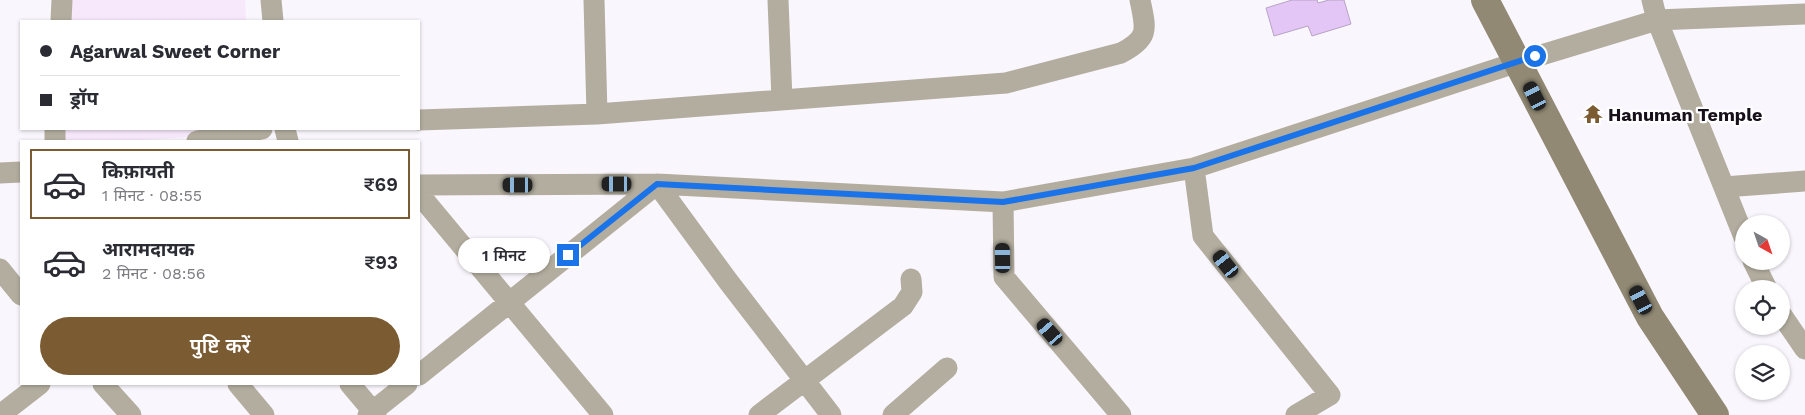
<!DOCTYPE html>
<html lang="hi">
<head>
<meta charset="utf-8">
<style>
	body { margin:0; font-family:"Work Sans","Noto Sans Devanagari",sans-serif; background:#f2f2f3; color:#2b2b33; height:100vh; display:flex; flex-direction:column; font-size:19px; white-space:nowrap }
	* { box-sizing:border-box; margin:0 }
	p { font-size:16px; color:#7c7c81 }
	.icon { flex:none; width:28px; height:28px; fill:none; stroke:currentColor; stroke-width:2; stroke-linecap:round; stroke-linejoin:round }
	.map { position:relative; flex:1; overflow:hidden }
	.side { position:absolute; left:20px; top:140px; width:400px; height:245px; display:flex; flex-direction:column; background:#fff; border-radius:0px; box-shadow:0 1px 4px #0004 }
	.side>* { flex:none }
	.banner { position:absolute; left:20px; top:20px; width:400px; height:110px; border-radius:0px; box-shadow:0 1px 4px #0004; display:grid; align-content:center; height:110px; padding:0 20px; background:#fff }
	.needle { width:32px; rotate:140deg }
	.tools { position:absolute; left:1735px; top:215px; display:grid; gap:10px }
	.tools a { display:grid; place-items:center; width:55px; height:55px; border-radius:50%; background:#fff; box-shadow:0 1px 4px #0004; font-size:25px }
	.end { position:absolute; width:22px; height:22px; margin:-11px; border:6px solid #1a73e8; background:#fff; box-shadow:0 0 0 2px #fff }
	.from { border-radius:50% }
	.bubble { position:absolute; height:35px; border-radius:18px; background:#fff; box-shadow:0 1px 4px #0004; font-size:16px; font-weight:600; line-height:35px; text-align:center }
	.car { position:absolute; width:15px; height:30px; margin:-15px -8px; border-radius:6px; box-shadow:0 0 4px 1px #0007; background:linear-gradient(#222 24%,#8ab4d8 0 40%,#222 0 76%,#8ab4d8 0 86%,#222 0) }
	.banner b { display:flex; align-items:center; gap:18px; height:48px; font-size:19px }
	.banner b+b { border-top:1px solid #e1e1e2 }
	.banner i { width:12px; height:12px; background:#2b2b33 }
	ul { padding:9px 0 0; list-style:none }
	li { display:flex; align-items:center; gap:15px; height:70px; margin:0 10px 8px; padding:0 10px; border:2px solid transparent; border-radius:0px }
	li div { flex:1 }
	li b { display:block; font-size:19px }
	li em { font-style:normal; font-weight:600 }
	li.active { border-color:#7b5b31 }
	li>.icon { width:45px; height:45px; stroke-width:1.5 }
	.button { display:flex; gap:10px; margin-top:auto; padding:10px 20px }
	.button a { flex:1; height:58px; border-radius:30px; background:#7b5b31; color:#fff; font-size:20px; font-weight:600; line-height:58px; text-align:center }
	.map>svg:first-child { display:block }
</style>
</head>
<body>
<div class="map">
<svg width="1805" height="415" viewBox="0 0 1805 415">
	<rect width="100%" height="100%" fill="#faf6fd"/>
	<path fill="#f7e8fb" d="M56 0H245L246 21H55Z
		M49 129H249V133L127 141H48Z"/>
	<path fill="#e3c5f6" stroke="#b6a4c3" d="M1292 0H1317L1318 3 1329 0H1344L1351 24 1312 36 1308 26 1274 36 1266 8Z"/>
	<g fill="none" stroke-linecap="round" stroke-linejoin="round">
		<path stroke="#b2ad9e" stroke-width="21" d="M271 0 273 21
			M594 0 597 114
			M778 0 782 100
			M1652 0 1657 20 1744 237
			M61 21 62 0
			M419 120 597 114 1006 83 1121 53C1150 38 1146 29 1140 0
			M285 129 288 141
			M55 141V129
			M197 141 262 129
			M1194 168 1203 236 1330 395 1296 415
			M0 173 21 172
			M419 185 657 184 1003 202 1194 168 1518 62 1657 20 1805 14
			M1724 187 1805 181
			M419 194 603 415
			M1003 202 1004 277 1121 415
			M1753 261 1767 289
			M0 269 21 295
			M1781 314 1805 349
			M419 375 657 184 728 281 831 415
			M103 384 131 415
			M238 384 264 415
			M350 384 376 415
			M0 415 40 384
			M368 415 407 384
			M759 415 903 306 912 292 911 279
			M893 415 947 368"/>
		<path stroke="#918973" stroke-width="28" d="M1485 0 1650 317 1715 415"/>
	</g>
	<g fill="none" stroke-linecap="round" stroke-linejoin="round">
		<path stroke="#1a73e8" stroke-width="6" d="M568 255 657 184 1003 202 1194 168 1535 56"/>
	</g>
	<defs>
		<g id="temple-bare" transform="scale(1.5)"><path d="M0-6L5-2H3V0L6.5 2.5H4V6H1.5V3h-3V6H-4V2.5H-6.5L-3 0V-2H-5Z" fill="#7b5b31" stroke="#fff" stroke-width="2.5" paint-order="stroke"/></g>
	</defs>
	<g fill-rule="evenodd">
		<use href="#temple-bare" x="1593" y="114"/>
	</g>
	<g text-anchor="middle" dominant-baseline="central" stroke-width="4.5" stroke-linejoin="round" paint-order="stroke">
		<g font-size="18" font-weight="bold" fill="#18111c" stroke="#fff" text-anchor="start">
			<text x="1608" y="114">Hanuman Temple</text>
		</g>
	</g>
</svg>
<div class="tools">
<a><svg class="needle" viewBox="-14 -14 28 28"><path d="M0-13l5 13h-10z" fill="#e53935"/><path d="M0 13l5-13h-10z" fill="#7c7c81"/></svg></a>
<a><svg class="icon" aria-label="locate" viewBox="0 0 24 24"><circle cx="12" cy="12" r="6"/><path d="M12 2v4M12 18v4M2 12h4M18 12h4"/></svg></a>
<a><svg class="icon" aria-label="layers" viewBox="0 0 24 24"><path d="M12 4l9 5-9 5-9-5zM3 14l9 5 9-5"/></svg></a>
</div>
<i class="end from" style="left:1535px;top:56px"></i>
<i class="end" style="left:568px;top:255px"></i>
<div class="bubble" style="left:458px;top:238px;width:92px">1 मिनट</div>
<i class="car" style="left:1535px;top:96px;rotate:333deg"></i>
<i class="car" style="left:617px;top:184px;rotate:270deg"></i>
<i class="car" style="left:518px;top:185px;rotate:270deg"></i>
<i class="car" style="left:1003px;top:258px;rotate:359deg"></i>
<i class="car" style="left:1226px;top:264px;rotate:321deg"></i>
<i class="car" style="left:1641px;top:300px;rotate:332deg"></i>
<i class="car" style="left:1050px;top:332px;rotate:319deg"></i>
<div class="banner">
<b><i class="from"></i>Agarwal Sweet Corner</b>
<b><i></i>ड्रॉप</b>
</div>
<section class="side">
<ul>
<li class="active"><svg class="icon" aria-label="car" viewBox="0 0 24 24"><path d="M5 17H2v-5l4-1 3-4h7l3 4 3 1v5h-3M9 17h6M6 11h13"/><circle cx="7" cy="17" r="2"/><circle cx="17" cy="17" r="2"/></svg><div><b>किफ़ायती</b><p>1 मिनट · 08:55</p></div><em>₹69</em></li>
<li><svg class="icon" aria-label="car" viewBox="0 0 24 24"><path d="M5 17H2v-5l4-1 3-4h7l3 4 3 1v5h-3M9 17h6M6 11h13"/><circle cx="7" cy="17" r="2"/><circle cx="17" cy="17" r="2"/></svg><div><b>आरामदायक</b><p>2 मिनट · 08:56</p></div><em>₹93</em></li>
</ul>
<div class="button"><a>पुष्टि करें</a></div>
</section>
</div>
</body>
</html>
